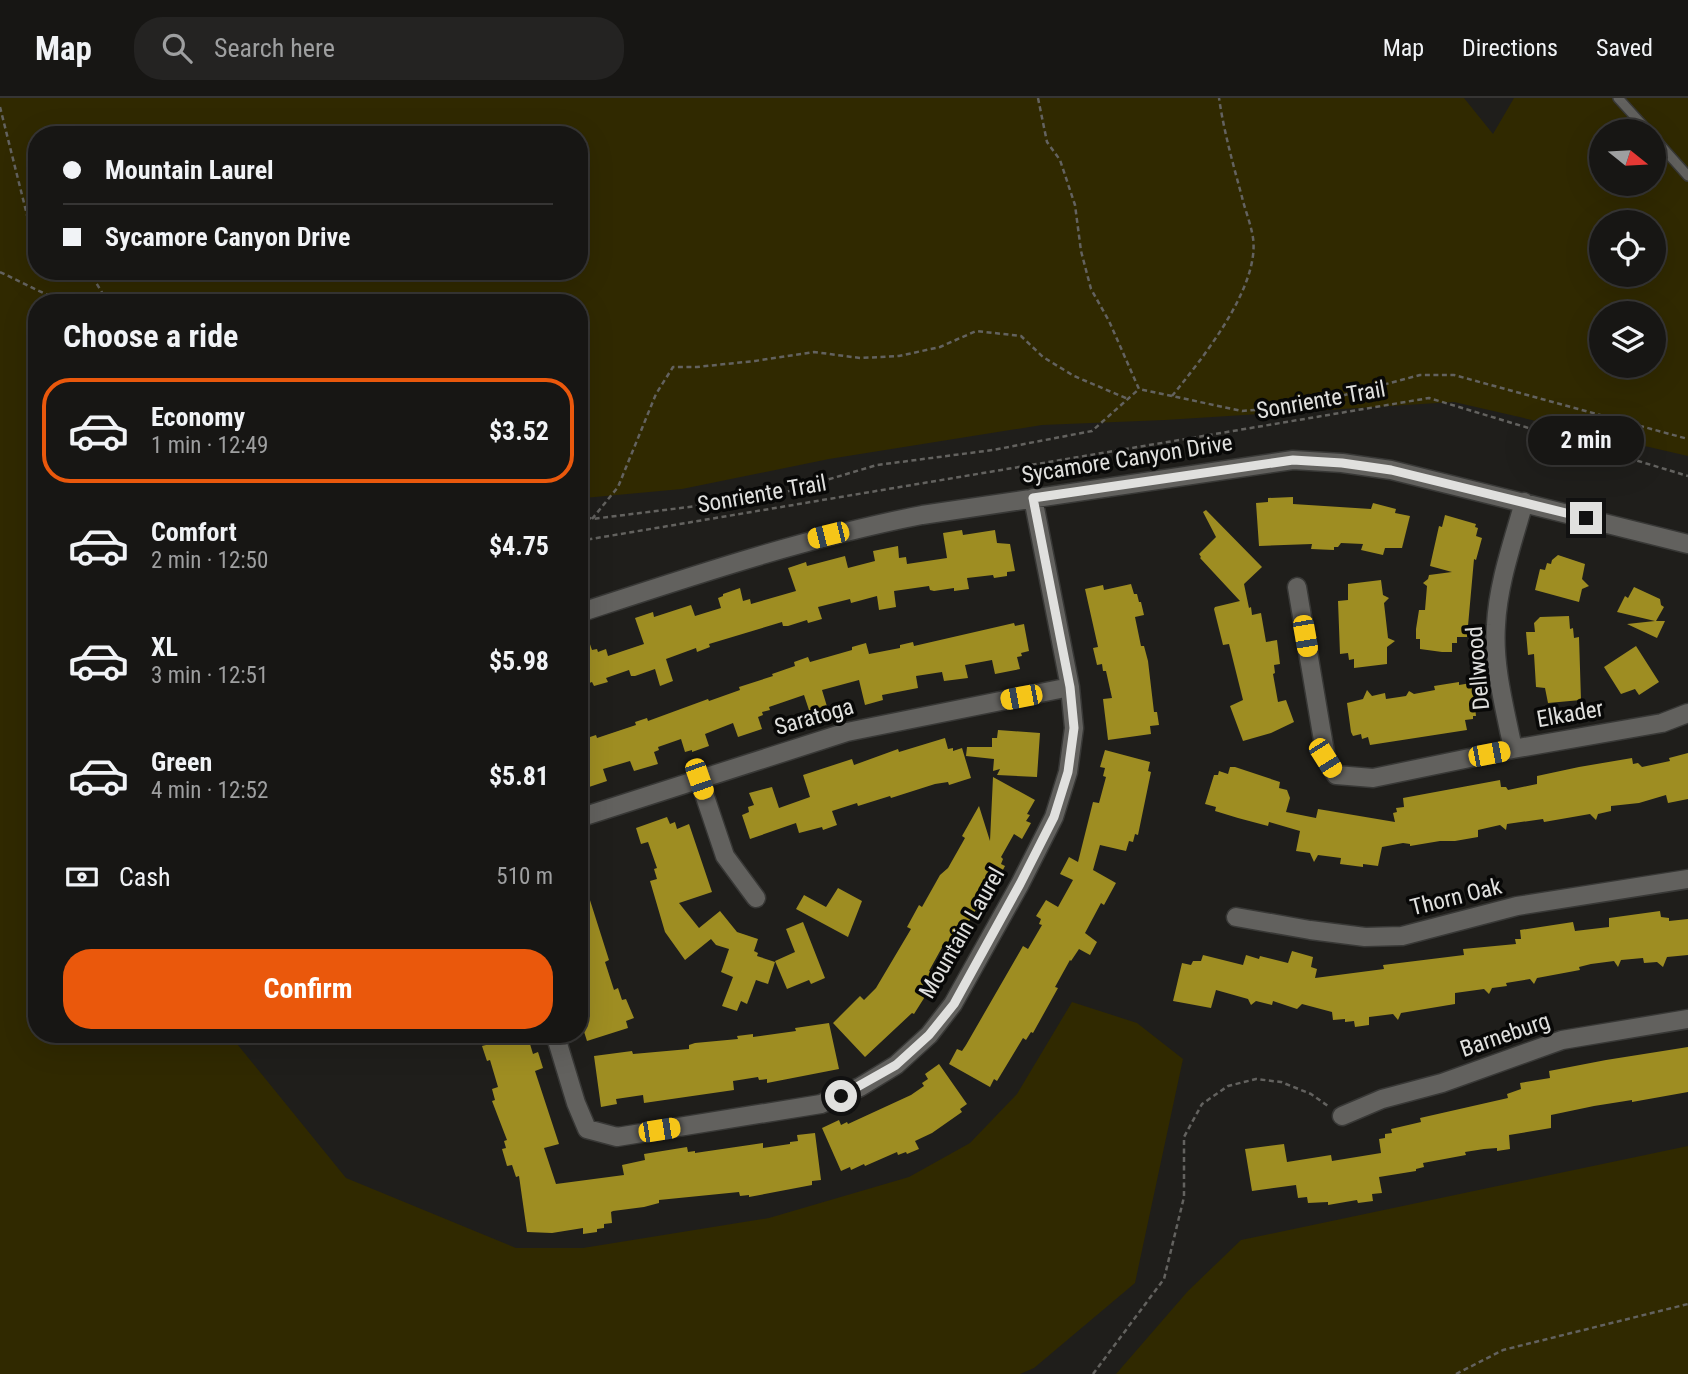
<!DOCTYPE html>
<html lang="en">
<head>
<meta charset="utf-8">
<style>
	body { margin:0; font-family:"Roboto Condensed",sans-serif; background:#242322; color:#f1f3f6; height:100vh; display:flex; flex-direction:column; font-size:26px; white-space:nowrap }
	* { box-sizing:border-box; margin:0 }
	p { font-size:23px; color:#9e9fa0 }
	.icon { flex:none; width:38px; height:38px; fill:none; stroke:currentColor; stroke-width:2; stroke-linecap:round; stroke-linejoin:round }
	.map { position:relative; flex:1; overflow:hidden }
	.sheet { position:absolute; left:28px; top:196px; width:560px; height:749px; display:flex; flex-direction:column; background:#171614; border-radius:28px; box-shadow:0 7px 28px #0002,0 0 0 2px #363534 }
	.sheet>* { flex:none }
	.hud { position:absolute; left:28px; top:28px; width:560px; height:154px; border-radius:28px; box-shadow:0 7px 28px #0002,0 0 0 2px #363534; display:grid; align-content:center; height:154px; padding:0 35px; background:#171614 }
	.needle { width:46px; rotate:108deg }
	.controls { position:absolute; left:1589px; top:21px; display:grid; gap:14px }
	.controls a { display:grid; place-items:center; width:77px; height:77px; border-radius:50%; background:#171614; box-shadow:0 7px 28px #0002,0 0 0 2px #363534; font-size:35px }
	.end { position:absolute; width:32px; height:32px; margin:-16px; border:9px solid #e0e0de; background:#111; box-shadow:0 0 0 4px #111 }
	.from { border-radius:50% }
	.bubble { position:absolute; height:49px; border-radius:24px; background:#171614; box-shadow:0 7px 28px #0002,0 0 0 2px #363534; font-size:23px; font-weight:700; line-height:49px; text-align:center }
	.car { position:absolute; width:21px; height:42px; margin:-21px -10px; border-radius:9px; box-shadow:0 0 5px 2px #0007; background:linear-gradient(#f5c518 24%,#345 0 40%,#f5c518 0 76%,#345 0 86%,#f5c518 0) }
	.hud b { display:flex; align-items:center; gap:24px; height:66px; font-size:26px }
	.hud b+b { border-top:2px solid #363534 }
	.hud i { width:18px; height:18px; background:#f1f3f6 }
	ul { padding:0; list-style:none }
	li { display:flex; align-items:center; gap:21px; height:105px; margin:0 14px 10px; padding:0 21px; border:4px solid transparent; border-radius:28px }
	li div { flex:1 }
	li b { display:block; font-size:26px }
	li em { font-style:normal; font-weight:700 }
	li.selected { border-color:#ea580c }
	li>.icon { width:63px; height:63px; stroke-width:1.5 }
	h2 { padding:0 35px; font-size:32px; line-height:84px }
	.pay { display:flex; align-items:center; gap:18px; height:77px; padding:0 35px; font-size:26px }
	.pay p { margin-inline-start:auto }
	.primary-button { display:flex; gap:14px; margin-top:auto; padding:14px 35px }
	.primary-button a { flex:1; height:80px; border-radius:28px; background:#ea580c; color:#fff; font-size:28px; font-weight:700; line-height:80px; text-align:center }
	header { display:flex; align-items:center; gap:42px; box-sizing:border-box; height:98px; padding:0 35px; background:#171614; border-bottom:2px solid #363534 }
	header strong { font-size:33px }
	nav { display:flex; gap:38px; margin-inline-start:auto; font-size:24px }
	.search { width:490px; height:63px; background:#242322; display:flex; align-items:center; gap:18px; box-sizing:border-box; padding:0 24px; border-radius:28px; color:#9e9fa0; font-size:26px }
	.map>svg:first-child { display:block }
</style>
</head>
<body>
<header>
<strong>Map</strong>
<div class="search"><svg class="icon" aria-label="search" viewBox="0 0 24 24"><circle cx="10" cy="10" r="6"/><path d="M15 15l6 6"/></svg>Search here</div>
<nav><a>Map</a><a>Directions</a><a>Saved</a></nav>
</header>
<div class="map">
<svg width="1688" height="1276" viewBox="0 0 1688 1276">
	<rect width="100%" height="100%" fill="#1f1e1b"/>
	<path fill="#302900" fill-rule="evenodd" d="M0 0H1464L1493 36 1514 0H1688V358L1454 304 1165 322 1042 327 829 361 682 391 584 400 579 398V205H37V571L27 580 26 739 37 750V936H229L346 1080 516 1150H583L769 1120 909 1079 970 1045 1017 996 1072 904 1137 925 1183 961 1135 1185 1034 1270 1020 1276H0ZM1601 33H1654V86H1601ZM37 37H579V173H37ZM1601 124H1654V177H1601ZM1601 215H1654V268H1601Z
		M1688 1048V1276H1116L1188 1193 1241 1142Z"/>
	<path fill="#9e8d22" d="M1293 399V406L1371 411 1373 405 1396 411 1395 415 1410 418 1402 450H1385L1383 457 1361 452 1363 446 1341 445 1338 449H1334V452L1311 451 1312 446 1259 448 1256 405 1268 404V400Z
		M1206 412 1262 469 1244 486 1249 510 1251 509 1252 517 1261 515 1266 544 1277 542 1280 566 1274 567 1275 575 1273 576 1278 604 1286 602 1294 624 1271 635 1243 643 1230 608 1243 602 1229 546 1223 547 1214 511 1215 509 1240 503 1200 460 1201 459 1199 456 1216 439 1203 414Z
		M1445 417 1476 426 1475 429 1478 430 1476 438 1482 440 1476 462 1474 461 1467 539H1457V545H1452V554H1442L1420 551V541H1416V531L1419 512H1425L1427 488 1423 485 1428 481 1429 477 1452 474 1430 468 1439 428 1442 429Z
		M962 432 963 437 995 432 997 445 1010 446 1015 473 1007 474V478L994 480 993 477 967 480 969 491 954 493V490L934 493 930 492 929 488 894 493 896 509 879 512 877 498 851 505 850 501 818 509 822 521 808 525 807 522 788 528H783L782 524 709 546 710 549 697 554 696 550 666 561 673 583 660 588 655 571 635 578H631L629 572 606 580 608 584 594 588 592 584 579 589V526H583L592 552 597 551 598 554 606 551 608 558 644 546 635 520 653 514 654 519 691 507 695 518 721 510 718 500 723 498V496L740 490 743 503 750 501 751 506 796 493 788 470 806 464 807 468 845 458 848 470 875 463 873 453 898 448 899 460 906 459 907 466 947 460 943 435Z
		M1558 457 1585 466 1582 481 1589 488 1582 491 1579 504 1535 492 1540 471 1545 472 1547 465 1551 466 1552 462Z
		M1381 482 1383 497 1389 500 1384 505 1388 540 1395 543 1387 549V566L1354 570V561L1349 562 1348 555 1340 556 1338 503 1348 502V486Z
		M1131 486 1134 496H1137L1139 504H1141L1144 517 1135 519 1141 548H1144L1148 563 1154 614H1157L1159 627 1150 628 1151 636 1108 642 1103 601 1112 600 1106 573H1103L1102 566 1097 567 1093 550 1098 549 1085 491 1103 487 1104 492Z
		M1634 489 1660 501 1661 507 1664 509 1656 523H1665L1657 540 1627 526 1655 523 1617 514 1625 498 1628 500Z
		M1569 518 1570 531 1573 530 1574 540 1579 539 1581 602 1548 605 1545 590 1536 589 1534 556 1528 557 1526 534H1535L1534 525 1540 519Z
		M1014 525 1015 528 1024 526 1029 553 1021 555 1022 558 1017 559 1020 571 995 576 992 562 965 567 968 580 944 583 942 574 916 578 918 590 882 597 883 602 865 607 859 582 822 592 829 615 812 621 804 597 769 609 770 612 762 614 763 617 758 619 762 631 738 639 733 625 705 636 709 648 692 654V652L685 654 681 641 658 649 659 652 654 654 658 666 634 673 630 663 603 671 607 683 583 691 579 681V646L584 644V641L596 637 597 640 636 627 635 624 647 620 648 623 708 601 709 603 740 592 739 589 773 578 772 576 795 568 794 564 808 559 810 564 852 552V549L866 545 869 556 900 550V547L913 544 914 548Z
		M1636 548 1659 584 1639 597 1635 591 1621 596 1604 569Z
		M1459 584V587L1471 585 1474 599 1476 618H1473V621L1465 622 1467 632 1370 647 1368 639 1362 641 1361 636 1353 638 1351 634 1347 605 1363 601 1367 592 1372 598 1385 595 1386 601 1406 598 1409 593 1414 596 1435 592 1434 588Z
		M998 632 1040 635 1037 679 997 677 1000 671 993 673 994 661 966 658 967 649H992V640H997Z
		M945 640 948 651 953 650V653L962 650 971 680 949 687 948 684 935 686 891 700 890 698 858 708 857 705 832 713 837 727 823 732 822 729 799 735 796 725 750 741 742 717 749 714 748 709 754 707 749 695 772 689 779 710 810 699 803 677 852 661 854 667 898 651 899 654Z
		M1105 652 1150 664 1148 673 1151 674 1138 737 1135 736 1133 744 1129 743 1126 753 1100 747 1093 772 1116 785 1104 807 1101 805 1085 835 1097 844 1090 857 1079 851 1071 863 1070 862 1055 889 1058 890 1033 935 1031 934 1026 942 1023 940 997 983 994 981 990 989 949 966 957 951 962 953 966 947 1023 848 1028 851 1042 827 1039 826 1041 821 1036 818 1046 802 1058 809 1073 782 1060 776 1069 759 1078 764 1093 704 1099 705 1106 679 1103 678 1105 670 1100 669Z
		M1688 655V701L1668 705 1666 697 1639 705 1611 708V713L1598 716 1596 722 1590 716 1544 724 1543 721 1507 726 1506 732 1500 727 1478 732V739L1455 743H1440L1410 748V746L1403 745 1382 749 1378 768 1363 766V769L1340 766 1341 760 1318 757 1314 764 1310 755 1296 753 1300 733 1269 724 1268 728 1238 720 1215 713 1216 709 1205 706 1214 677H1218L1219 673 1228 676 1230 669H1235L1280 684 1279 690 1287 692 1290 700 1286 714 1316 720 1318 711 1395 724 1393 715 1397 714 1396 710 1404 709 1403 700 1500 682 1501 689H1506L1508 692 1537 686V678L1579 669 1632 660 1633 666 1638 665 1642 669 1670 663 1669 660Z
		M993 679 1035 702 1027 716 1030 717 1026 723 1031 725 1022 741 1014 736 1001 759 1003 761 1001 766 1005 768 996 785 992 782 978 808 964 832 967 834V837L960 849 958 851 945 844 929 873 938 878 914 916 912 915 865 959 833 925 860 898 864 902 876 890 911 831 907 829 919 807 922 809 940 777 948 770 965 740 962 738 979 708 990 743Z
		M667 719 670 726 675 724 677 731 689 726 712 794 679 805 699 830 720 813 737 834 758 841 754 853 758 855 757 858 775 864 768 886 756 882 747 906 741 903 737 913 722 908 733 879 721 874 729 851 716 847 711 841 685 862 665 834 650 783 657 781 654 771 657 770 648 744 641 746 636 730Z
		M582 777 609 862 605 864 614 892 618 890 622 902 626 901 634 920 626 923 628 930 587 943 579 918V778Z
		M838 790 862 803 848 839 796 811 804 797 826 809Z
		M1660 813 1661 819 1669 820V823L1688 821V857L1667 859 1663 869 1657 864 1644 865 1643 860 1621 862 1618 869 1614 863 1591 866 1579 869 1580 872 1537 880 1534 886 1530 881 1506 885 1507 888 1492 890 1489 896 1484 891 1455 895V906L1401 915 1398 922 1393 916 1369 919V927L1355 929 1354 923 1345 924V921L1333 922 1332 914 1302 906 1297 911 1273 903 1272 907 1256 903 1251 907 1248 901 1216 892 1211 910 1173 903 1182 865 1191 867 1193 863H1201L1203 857 1243 867 1246 857 1259 861 1260 858 1288 865 1292 853 1313 859 1311 869 1317 871 1315 880 1384 871 1383 867 1464 857 1463 851 1516 846 1515 841H1521L1520 832 1573 824 1575 833 1609 829V820Z
		M803 824 825 880 811 886 809 882 787 891 775 863 795 854 786 831Z
		M829 925 839 971 767 985V981L759 982 758 979 733 983 734 992 644 1005 643 997 616 1001 617 1006 601 1009 594 958 632 953 633 956 689 951V947L695 945 738 941 737 938 753 936V939L796 933 795 930Z
		M482 936H527L533 956 538 954 543 970 535 973 559 1046 544 1050 556 1086 624 1077 622 1067 645 1062 644 1056 687 1049 688 1054 695 1053V1055L763 1045V1050L790 1046V1044L798 1043 797 1037 815 1035 821 1082 812 1083V1087L749 1099V1097L740 1098 739 1094 659 1102V1105L644 1109 613 1113 611 1114 612 1125 604 1126V1130L597 1131V1134L583 1136V1130L552 1135 527 1134 519 1078 516 1079 512 1067 507 1068 502 1051 506 1050 504 1043 507 1042 492 1003 495 1002 492 991 498 989 490 962 487 963 482 948 486 947Z
		M1688 949V994L1632 1004V1002L1594 1008 1551 1017V1030L1509 1037 1510 1051 1497 1053V1050L1484 1051 1465 1054 1466 1057 1423 1065 1424 1069 1416 1071V1073L1379 1079 1382 1095 1372 1096 1373 1103 1358 1105 1357 1102 1328 1107V1104L1308 1105 1307 1099 1298 1100 1296 1087 1252 1093 1245 1051 1284 1046 1287 1064 1331 1057 1332 1063 1381 1055 1379 1041 1385 1040V1036L1392 1035 1391 1031 1421 1024 1420 1020 1508 1000 1507 996 1521 991 1520 985 1550 980 1549 973 1606 962Z
		M939 966 967 1006 960 1011 962 1014 932 1035 915 1043 919 1051 907 1056 906 1054 898 1057 897 1054 865 1068 864 1066 851 1072 850 1069 841 1073 822 1030 839 1022 841 1027 847 1024 848 1026 911 997 924 988 922 985 928 981 925 976Z"/>
	<g fill="none" stroke-linecap="round" stroke-linejoin="round">
		<g stroke="#383836" stroke-width="12">
			<path id="service" d="M1618 0 1648 33
				M1654 40 1688 78"/>
		</g>
		<g stroke="#383836" stroke-width="21">
			<path id="minor" d="M1297 489 1326 660 1336 677 1373 680 1513 651 1662 625 1688 615
				M579 515C692 478 805 440 922 417L1293 362 1342 365 1391 372 1688 446
				M1513 651C1505 611 1493 568 1496 527 1498 485 1513 444 1524 404
				M699 681 725 758 756 800
				M579 720 847 634 1070 589
				M1236 819 1310 832 1365 839 1402 838 1517 808 1688 781
				M555 936 576 1005 587 1031 617 1039 821 1006 860 989 896 967 929 937 953 906 1020 786 1054 719 1068 674 1074 630 1070 589 1033 400
				M1342 1018 1382 1001 1442 985 1562 942 1688 921"/>
		</g>
		<path stroke="#63625f" stroke-width="2.5" stroke-dasharray="5 3.5" stroke-linecap="butt" d="M1038 0 1047 44 1060 62 1075 107 1081 153 1091 191 1109 223 1139 291 1242 313 1279 310 1341 298 1420 277H1454L1688 341
			M0 9 28 121 37 130
			M86 173 92 178 106 201 104 205
			M0 174 64 205
			M107 201 142 205
			M1172 298C1202 261 1260 189 1253 140 1251 126 1245 112 1242 99 1233 66 1224 34 1219 0
			M579 415 592 421 769 399 877 367 993 352 1092 333 1139 291
			M592 421 618 389 656 296 673 269H697L755 263 814 254 860 260 899 258 940 249 976 233 1021 238 1043 259 1074 278 1128 301
			M579 443 1429 300 1688 378
			M1093 1276 1164 1181 1184 1099V1039L1202 1006 1228 988 1256 981 1281 984 1311 996 1328 1008
			M1456 1276 1503 1252 1688 1206"/>
		<use href="#service" stroke="#62615e" stroke-width="9"/>
		<use href="#minor" stroke="#62615e" stroke-width="18"/>
	</g>
	<g fill="none" stroke-linecap="round" stroke-linejoin="round">
		<path stroke="#e0e0de" stroke-width="9" d="M841 998 896 967 929 937 954 906 1020 786 1054 719 1068 674 1074 630 1070 589 1033 400 1293 362 1342 365 1391 372 1586 420"/>
	</g>
	<g text-anchor="middle" dominant-baseline="central" stroke-width="7" stroke-linejoin="round" paint-order="stroke">
		<g font-size="23" fill="#e0e0de" stroke="#080807">
			<text transform="translate(1321 302) rotate(-10)">Sonriente Trail</text>
			<text transform="translate(1127 361) rotate(-9)">Sycamore Canyon Drive</text>
			<text transform="translate(762 396) rotate(-10)">Sonriente Trail</text>
			<text transform="translate(1478 570) rotate(-95)">Dellwood</text>
			<text transform="translate(1570 616) rotate(-10)">Elkader</text>
			<text transform="translate(814 619) rotate(-16)">Saratoga</text>
			<text transform="translate(1456 799) rotate(-14)">Thorn Oak</text>
			<text transform="translate(962 835) rotate(-60)">Mountain Laurel</text>
			<text transform="translate(1505 937) rotate(-19)">Barneburg</text>
		</g>
	</g>
</svg>
<div class="controls">
<a><svg class="needle" viewBox="-14 -14 28 28"><path d="M0-13l5 13h-10z" fill="#e53935"/><path d="M0 13l5-13h-10z" fill="#9e9fa0"/></svg></a>
<a><svg class="icon" aria-label="locate" viewBox="0 0 24 24"><circle cx="12" cy="12" r="6"/><path d="M12 2v4M12 18v4M2 12h4M18 12h4"/></svg></a>
<a><svg class="icon" aria-label="layers" viewBox="0 0 24 24"><path d="M12 4l9 5-9 5-9-5zM3 14l9 5 9-5"/></svg></a>
</div>
<i class="end from" style="left:841px;top:998px"></i>
<i class="end" style="left:1586px;top:420px"></i>
<div class="bubble" style="left:1528px;top:318px;width:116px">2 min</div>
<i class="car" style="left:828px;top:437px;rotate:256deg"></i>
<i class="car" style="left:1305px;top:538px;rotate:170deg"></i>
<i class="car" style="left:1021px;top:599px;rotate:259deg"></i>
<i class="car" style="left:1489px;top:656px;rotate:79deg"></i>
<i class="car" style="left:1325px;top:660px;rotate:148deg"></i>
<i class="car" style="left:699px;top:681px;rotate:161deg"></i>
<i class="car" style="left:659px;top:1032px;rotate:81deg"></i>
<div class="hud">
<b><i class="from"></i>Mountain Laurel</b>
<b><i></i>Sycamore Canyon Drive</b>
</div>
<section class="sheet">
<h2>Choose a ride</h2>
<ul>
<li class="selected"><svg class="icon" aria-label="car" viewBox="0 0 24 24"><path d="M5 17H2v-5l4-1 3-4h7l3 4 3 1v5h-3M9 17h6M6 11h13"/><circle cx="7" cy="17" r="2"/><circle cx="17" cy="17" r="2"/></svg><div><b>Economy</b><p>1 min · 12:49</p></div><em>$3.52</em></li>
<li><svg class="icon" aria-label="car" viewBox="0 0 24 24"><path d="M5 17H2v-5l4-1 3-4h7l3 4 3 1v5h-3M9 17h6M6 11h13"/><circle cx="7" cy="17" r="2"/><circle cx="17" cy="17" r="2"/></svg><div><b>Comfort</b><p>2 min · 12:50</p></div><em>$4.75</em></li>
<li><svg class="icon" aria-label="car" viewBox="0 0 24 24"><path d="M5 17H2v-5l4-1 3-4h7l3 4 3 1v5h-3M9 17h6M6 11h13"/><circle cx="7" cy="17" r="2"/><circle cx="17" cy="17" r="2"/></svg><div><b>XL</b><p>3 min · 12:51</p></div><em>$5.98</em></li>
<li><svg class="icon" aria-label="car" viewBox="0 0 24 24"><path d="M5 17H2v-5l4-1 3-4h7l3 4 3 1v5h-3M9 17h6M6 11h13"/><circle cx="7" cy="17" r="2"/><circle cx="17" cy="17" r="2"/></svg><div><b>Green</b><p>4 min · 12:52</p></div><em>$5.81</em></li>
</ul>
<div class="pay"><svg class="icon" aria-label="cash" viewBox="0 0 24 24"><path d="M3 7h18v10H3z"/><circle cx="12" cy="12" r="2"/></svg>Cash<p>510 m</p></div>
<div class="primary-button"><a>Confirm</a></div>
</section>
</div>
</body>
</html>
